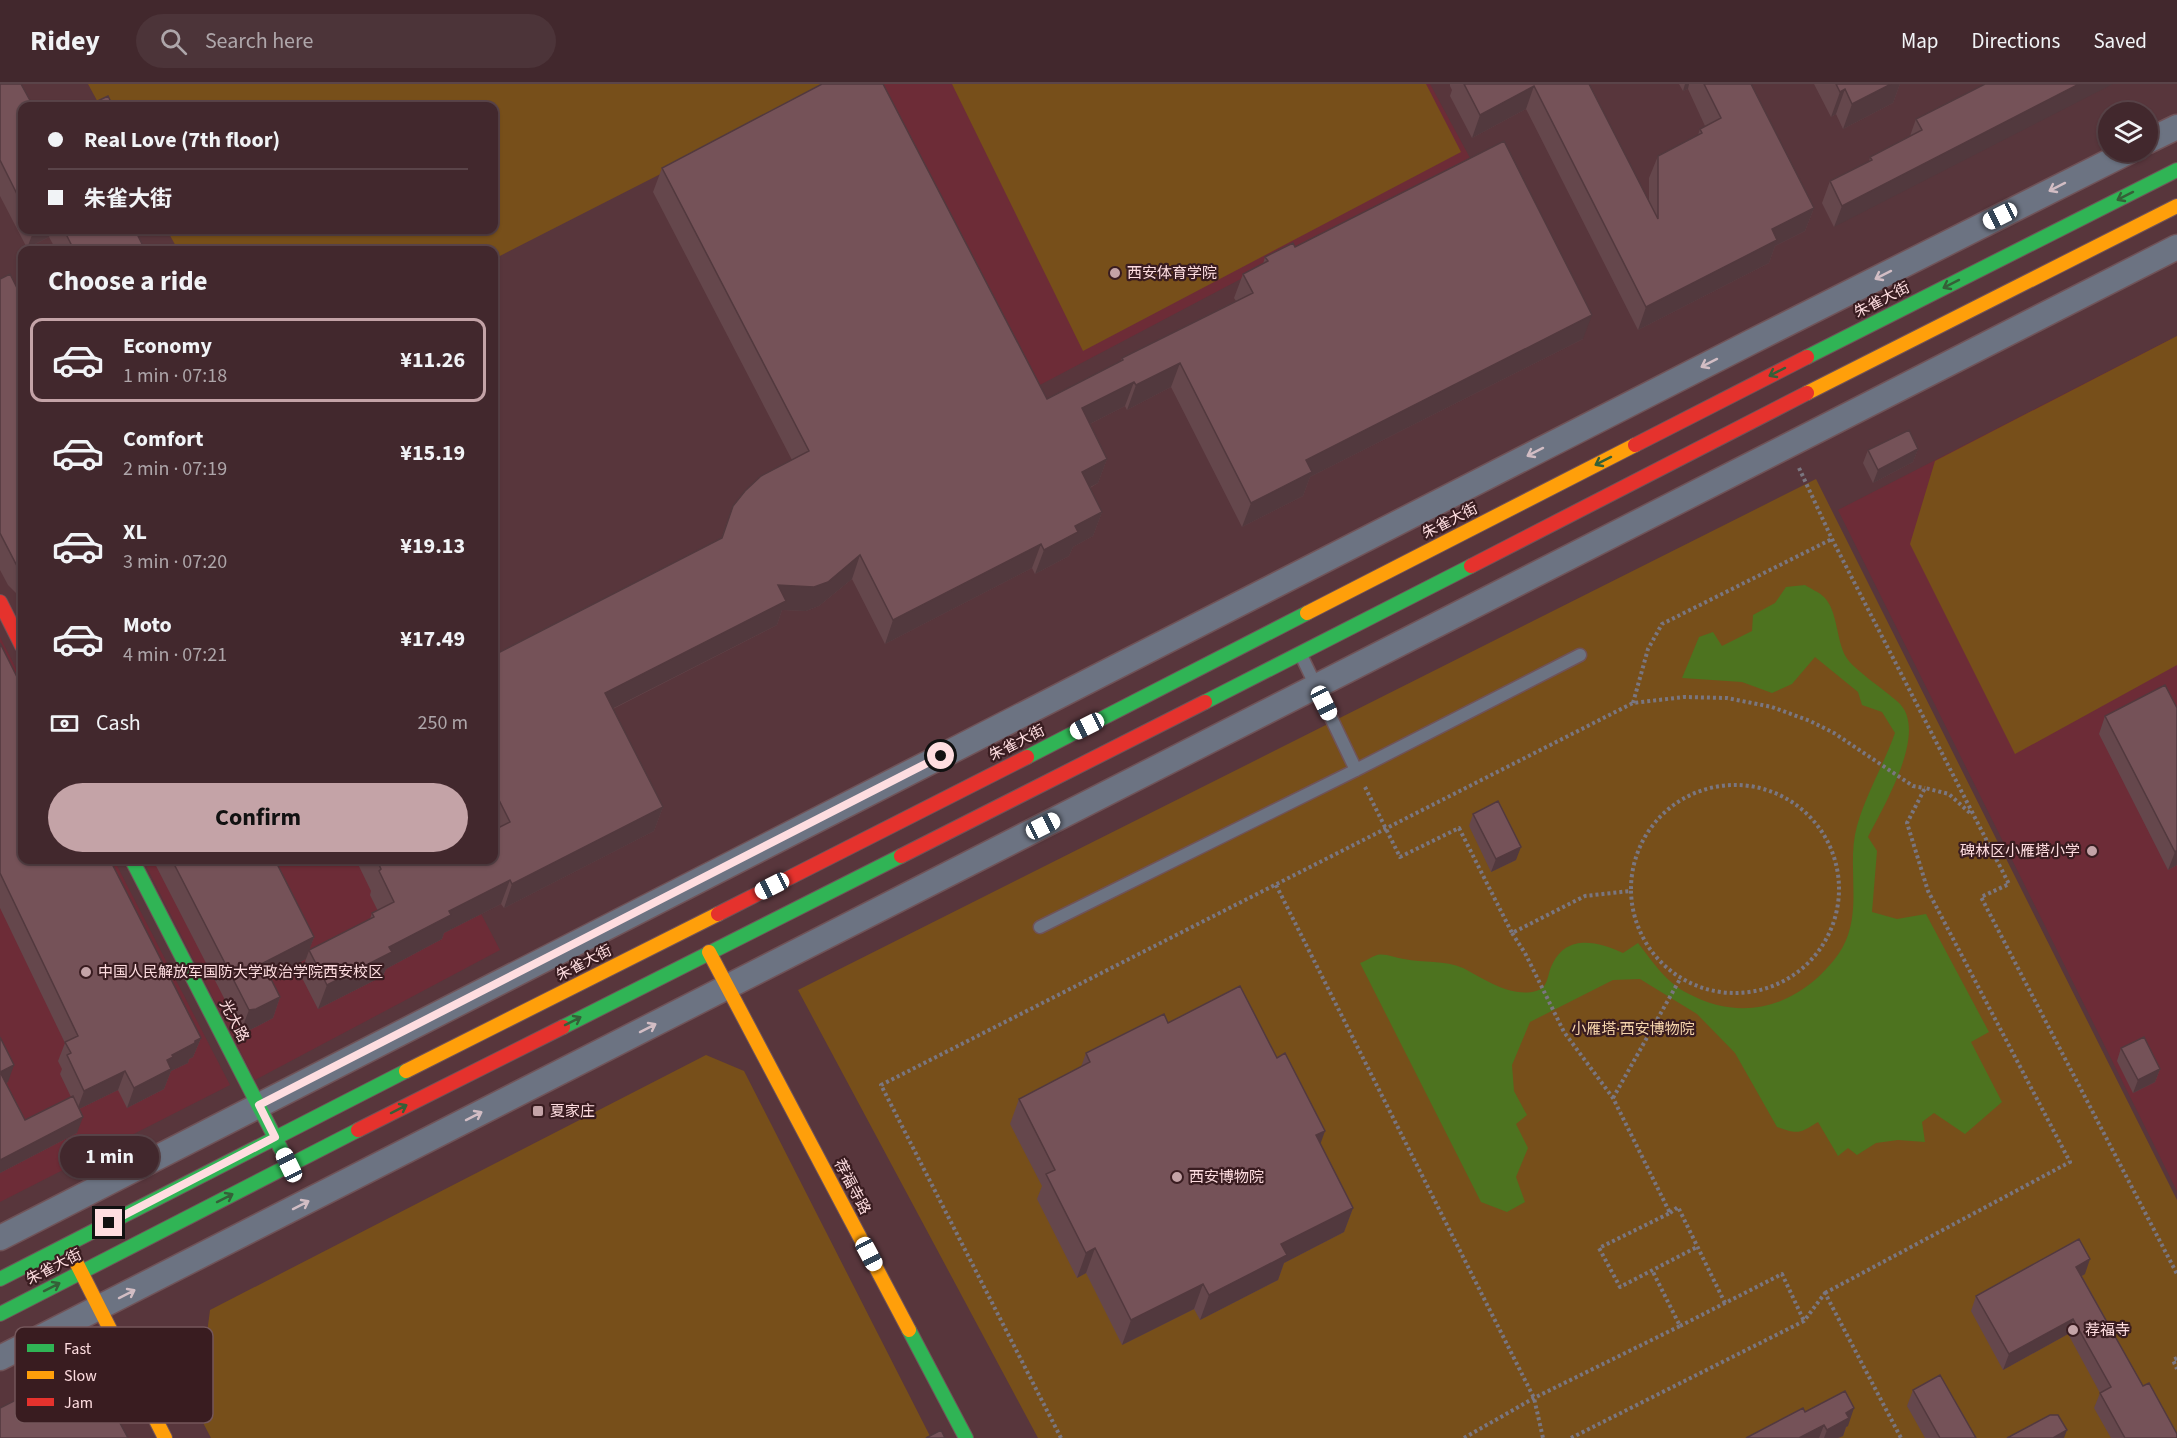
<!DOCTYPE html>
<html lang="en">
<head>
<meta charset="utf-8">
<style>
	body { margin:0; font-family:"Source Sans 3","Noto Sans SC",sans-serif; background:#4c3439; color:#f1f3f6; height:100vh; display:flex; flex-direction:column; font-size:22px; white-space:nowrap }
	* { box-sizing:border-box; margin:0 }
	p { font-size:20px; color:#aea6aa }
	.icon { flex:none; width:33px; height:33px; fill:none; stroke:currentColor; stroke-width:2; stroke-linecap:round; stroke-linejoin:round }
	.map { position:relative; flex:1; overflow:hidden }
	.side { position:absolute; left:18px; top:162px; width:480px; height:618px; display:flex; flex-direction:column; background:#42282d; border-radius:12px; box-shadow:0 2px 4px #0004,0 0 0 2px #5a4449 }
	.side>* { flex:none }
	.top-card { position:absolute; left:18px; top:18px; width:480px; height:132px; border-radius:12px; box-shadow:0 2px 4px #0004,0 0 0 2px #5a4449; display:grid; align-content:center; height:132px; padding:0 30px; background:#42282d }
	.controls { position:absolute; left:2098px; top:18px; display:grid; gap:12px }
	.controls a { display:grid; place-items:center; width:60px; height:60px; border-radius:50%; background:#42282d; box-shadow:0 2px 4px #0004,0 0 0 2px #5a4449; font-size:30px }
	.end { position:absolute; width:27px; height:27px; margin:-14px; border:8px solid #fedde0; background:#111; box-shadow:0 0 0 3px #111 }
	.from { border-radius:50% }
	.bubble { position:absolute; height:42px; border-radius:21px; background:#42282d; box-shadow:0 2px 4px #0004,0 0 0 2px #5a4449; font-size:20px; font-weight:700; line-height:42px; text-align:center }
	.car { position:absolute; width:18px; height:36px; margin:-18px -9px; border-radius:8px; box-shadow:0 0 4px 2px #0007; background:linear-gradient(#fff 24%,#345 0 40%,#fff 0 76%,#345 0 86%,#fff 0) }
	.top-card b { display:flex; align-items:center; gap:21px; height:57px; font-size:22px }
	.top-card b+b { border-top:2px solid #5a4449 }
	.top-card i { width:15px; height:15px; background:#f1f3f6 }
	ul { padding:0; list-style:none }
	li { display:flex; align-items:center; gap:18px; height:84px; margin:0 12px 9px; padding:0 18px; border:3px solid transparent; border-radius:12px }
	li div { flex:1 }
	li b { display:block; font-size:22px }
	li em { font-style:normal; font-weight:700 }
	li.on { border-color:#c4a3a7 }
	li>.icon { width:54px; height:54px; stroke-width:1.5 }
	h2 { padding:0 30px; font-size:27px; line-height:72px }
	.pay { display:flex; align-items:center; gap:15px; height:66px; padding:0 30px; font-size:22px }
	.pay p { margin-inline-start:auto }
	.action { display:flex; gap:12px; margin-top:auto; padding:12px 30px }
	.action a { flex:1; height:69px; border-radius:36px; background:#c4a3a7; color:#111; font-size:24px; font-weight:700; line-height:69px; text-align:center }
	header { display:flex; align-items:center; gap:36px; box-sizing:border-box; height:84px; padding:0 30px; background:#42282d; border-bottom:2px solid #5a4449 }
	header strong { font-size:28px }
	nav { display:flex; gap:33px; margin-inline-start:auto; font-size:21px }
	.search { width:420px; height:54px; background:#4c3439; display:flex; align-items:center; gap:15px; box-sizing:border-box; padding:0 21px; border-radius:33px; color:#aea6aa; font-size:22px }
	.map>svg:first-child { display:block }
</style>
</head>
<body>
<header>
<strong>Ridey</strong>
<div class="search"><svg class="icon" aria-label="search" viewBox="0 0 24 24"><circle cx="10" cy="10" r="6"/><path d="M15 15l6 6"/></svg>Search here</div>
<nav><a>Map</a><a>Directions</a><a>Saved</a></nav>
</header>
<div class="map">
<svg width="2177" height="1354" viewBox="0 0 2177 1354">
	<rect width="100%" height="100%" fill="#58363c"/>
	<path fill="#6d2c37" d="M881 0H1430L1470 74 1036 303Z
		M2177 252V1107L1838 426Z
		M0 553 22 596V776H114L230 1001 0 1118Z
		M143 776H453L500 866 255 996Z"/>
	<path fill="#774f1a" d="M88 0H837L494 175V166H178L167 146H494V22H100Z
		M952 0H1426L1461 68 1083 267Z
		M2177 252V581L2015 670 1910 460 1935 377Z
		M1816 395 2177 1116V1354H1038L798 906Z
		M706 971 744 987 931 1354H211L197 1327 210 1226Z"/>
	<path fill="#4d731f" d="M1805 501C1811 505 1819 508 1824 513 1838 527 1836 556 1846 573 1853 585 1886 607 1898 618 1930 646 1883 723 1868 753L1877 767 1872 828 1897 835 1926 830 1989 948 1971 958 2002 1018 1965 1050 1934 1029 1922 1038 1925 1058 1898 1056 1876 1059 1857 1071 1848 1064 1838 1072 1818 1038C1800 1049 1799 1051 1777 1043L1735 969 1697 930 1640 895 1613 896 1530 938 1512 981 1514 1007 1527 1031 1516 1040 1528 1064 1516 1093 1525 1118 1507 1128 1481 1118 1360 879C1366 877 1371 873 1377 871 1385 869 1396 874 1404 875 1423 879 1445 876 1463 884 1484 895 1511 914 1536 907 1549 904 1547 890 1552 881 1567 849 1598 858 1623 869L1638 859C1653 878 1666 899 1689 910 1733 933 1778 928 1816 895 1829 883 1842 869 1848 851 1860 816 1847 778 1857 742 1866 710 1884 680 1895 649L1882 628 1862 621 1858 608 1815 573 1792 600 1772 609 1742 598 1682 594 1699 553 1713 548 1722 562 1752 547 1753 531 1775 519 1786 503Z"/>
	<g fill="none" stroke-linecap="round" stroke-linejoin="round">
		<g stroke="#705358" stroke-width="15">
			<path id="lane" d="M1301 571 1356 686
				M1040 843 1356 686 1580 571"/>
		</g>
		<g stroke="#705358" stroke-width="27">
			<path id="street" d="M2148 57 2177 43
				M0 1154 1751 258 2128 68
				M0 1274 2177 163"/>
		</g>
		<g stroke="#705358" stroke-width="16">
			<path id="fast" d="M1807 273 2177 86
				M1205 618 1471 482
				M1027 673 1307 529
				M132 776 284 1071
				M563 943 901 772
				M0 1195 406 987
				M0 1230 358 1046
				M909 1246 966 1354"/>
		</g>
		<g stroke="#705358" stroke-width="16">
			<path id="slow" d="M1807 309 2177 122
				M1307 529 1635 361
				M709 868 909 1246
				M406 987 718 830
				M72 1170 165 1354"/>
		</g>
		<g stroke="#705358" stroke-width="16">
			<path id="jam" d="M1635 361 1807 273
				M1471 482 1807 309
				M0 518 22 562
				M901 772 1205 618
				M718 830 1027 673
				M358 1046 563 943"/>
		</g>
		<path stroke="#7a7680" stroke-width="4" stroke-dasharray="3 3" stroke-linecap="butt" d="M1799 384 1832 455 2009 800 1981 813 2177 1190
			M1633 619 1648 565 1662 540 1832 455
			M1631 805a104 104 0 1 1 208 0a104 104 0 1 1-208 0Z
			M1365 703 1400 773 1459 744 1512 849 1585 812 1630 807
			M1276 801 1534 1314 1543 1354
			M1512 849 1525 869 1564 948 1613 1014 1670 1129 1599 1164 1620 1203 1697 1163
			M1613 1014 1680 895
			M1670 1129 1678 1123 1725 1219
			M1825 1209 2070 1078 1928 807 1907 739 1925 704 1949 710 1971 730
			M1680 1242 1782 1190 1804 1237
			M2177 1274 2173 1276 2177 1285
			M1061 1354 881 1001 1633 619 1684 613 1727 614 1772 623 1810 637 1834 649 1913 702 1925 704
			M1464 1354 1534 1314 1680 1242 1652 1186
			M1571 1354 1804 1237 1825 1209 1901 1354"/>
		<use href="#lane" stroke="#6c7382" stroke-width="12"/>
		<use href="#street" stroke="#6c7382" stroke-width="24"/>
		<use href="#fast" stroke="#30b455" stroke-width="14"/>
		<use href="#slow" stroke="#ff9f0a" stroke-width="14"/>
		<use href="#jam" stroke="#e5322d" stroke-width="14"/>
	</g>
	<path fill="#65474c" d="M0 0 22 22V146H132L145 166H56L49 153 27 164 0 112Z
		M1450 0H1589L1649 119V94L1658 72 1698 51 1700 45 1705 42 1688 5 1683 7 1679 0H1751L1814 124 1805 147 1775 162 1769 179 1638 246 1526 25 1472 54 1450 12 1452 6 1450 2Z
		M1814 0H1900L1893 19 1843 45 1836 30 1831 33Z
		M1985 0 1834 143 1822 119 1830 97 1869 78 1870 73 1910 52 1916 35Z
		M662 84 1047 315 1121 277 1122 274 1236 217 1234 214 1243 190 1263 180 1265 173 1295 163 1583 255 1310 393 1303 412 1242 443 1171 303 1127 326 1125 322 1090 340 1107 375 1098 399 1090 404 1102 428 1093 452 1073 463 1069 472 1035 490 1032 484 885 560 852 495 819 522 806 527 782 526 777 541 613 625 663 723 654 747 504 824 501 820 444 849 442 855 386 885 383 892 318 925 300 890 306 875 270 893 280 913 273 934 248 947H241L153 776H275L314 853 309 866 370 835 372 829 378 827 370 811 371 807 356 776H494V571L721 455 733 422 792 376 653 108Z
		M0 195 22 214V521L17 510 8 501 0 486Z
		M1918 365 1913 378 1873 399 1863 379 1868 366Z
		M0 559 201 954 193 973 189 975 188 979 171 987 164 1005 127 1024 118 1006 79 1025 77 1049 0 1089V953L8 998 6 999 25 1036 71 1013 60 990 62 985 58 977 65 959 0 824Z
		M2177 624V781L2168 786 2099 650 2105 632Z
		M1473 730 1516 776 1491 788 1469 742Z
		M1168 939 1277 974 1325 1047 1320 1059 1353 1124 1344 1148 1284 1179 1278 1196 1200 1236 1194 1225 1122 1261 1086 1189 1077 1194 1037 1115 1042 1102 1010 1040 1019 1015 1081 983 1086 969Z
		M2121 964 2160 985 2155 998 2133 1009 2117 977Z
		M2085 1190 2082 1192 2143 1302 2177 1354H2111L2094 1324 2100 1309 2068 1250 2003 1286 1971 1227 1976 1212Z
		M22 1297 128 1354 15 1317Z
		M1913 1306 1976 1354H1925L1907 1322Z
		M1805 1328 1848 1342 1846 1343 1843 1352 1838 1354H1746Z"/>
	<path fill="#52393e" d="M1685 0H1689L1688 5 1683 7Z
		M1891 0H1900L1893 19 1843 45 1852 20Z
		M2079 0H2113L1834 143 1842 122Z
		M1534 2 1526 25 1472 54 1480 31Z
		M1845 5 1836 30 1831 33 1840 8Z
		M1814 124 1805 147 1775 162 1769 179 1638 246 1646 223 1772 145Z
		M34 146H51L49 153 27 164Z
		M1592 231 1583 255 1310 393 1303 412 1242 443 1251 419 1306 376Z
		M1180 279 1171 303 1127 326 1136 301Z
		M1134 298 1125 322 1074 348 1082 324Z
		M1918 365 1913 378 1873 399 1878 386Z
		M1107 375 1098 399 1073 412 1082 388Z
		M1102 428 1093 452 1073 463 1069 472 1035 490 1044 466 1075 442Z
		M1041 460 1032 484 885 560 893 536Z
		M860 471 852 495 819 522 806 527 782 526 777 541 596 633 605 609 778 501Z
		M663 723 654 747 504 824 512 800Z
		M1521 763 1516 776 1491 788 1496 775Z
		M2177 766V781L2168 786 2175 768Z
		M510 796 501 820 444 849 442 855 386 885 383 892 318 925 327 901 449 827Z
		M314 853 306 875 255 901 263 879Z
		M280 913 273 934 248 947H241L249 926Z
		M201 954 193 973 189 975 188 979 171 987 164 1005 127 1024 134 1004 172 971Z
		M14 981 8 998 0 1002V988Z
		M2160 985 2155 998 2133 1009 2138 996Z
		M125 987 118 1006 77 1026 84 1007Z
		M83 1033 77 1049 0 1089V1076Z
		M1325 1047 1316 1072V1051Z
		M1353 1124 1344 1148 1284 1179 1278 1196 1200 1236 1209 1211 1281 1160Z
		M1095 1164 1086 1189 1077 1194 1086 1169Z
		M2090 1175 2085 1190 2071 1198 2076 1183Z
		M1203 1200 1194 1225 1122 1261 1131 1236Z
		M2073 1235 2068 1250 2003 1286 2009 1270Z
		M1854 1324 1848 1342 1846 1343 1843 1352 1838 1354H1824L1827 1346 1846 1329Z
		M1824 1341 1819 1354H1799Z
		M2067 1346 2064 1354H2053Z"/>
	<path fill="#755258" stroke="#52393e" stroke-width="1.5" d="M0 0H21L33 22H22V120L0 76Z
		M822 0H883L1047 315 1123 276 1122 274 1253 209 1243 190 1268 177 1265 173 1293 159 1295 163 1504 57 1592 231 1306 376 1312 388 1251 419 1180 279 1136 301 1134 298 1082 324 1107 375 1082 388 1102 428 1075 442 1078 448 1044 466 1041 460 893 536 860 471 828 498 814 503 778 501 786 517 605 609 663 723 512 800 510 796 449 827 451 831 389 863 392 868 327 901 309 866 374 833 372 829 394 818 379 787 381 785 377 776H494V746L510 738 494 706V571L722 454 733 422 745 407 761 392 809 367 662 84Z
		M1464 0H1589L1658 135V72L1702 49 1700 45 1721 34 1704 0H1751L1814 124 1772 145 1777 156 1646 223 1534 2 1480 31Z
		M1836 0H1891L1852 20 1845 5 1840 8Z
		M1985 0H2079L1842 122 1830 97 1872 76 1870 73 1922 46 1916 35Z
		M108 12 113 22H87Z
		M64 146H132L135 151 137 150 145 166H74Z
		M10 190 22 214V486L16 480 0 449V195Z
		M1909 346 1918 365 1878 386 1868 366Z
		M0 559 22 603V776H110L201 954 195 957V959L172 971 173 973 167 976 171 985 134 1004 125 987 84 1007 67 971 71 969 65 958 78 952 0 789Z
		M2165 601 2177 624V766L2175 768 2105 632Z
		M1498 717 1521 763 1496 775 1473 730Z
		M172 776H275L314 853 263 879 280 913 256 925 249 926Z
		M1240 902 1277 974 1285 969 1325 1047 1316 1051 1353 1124 1281 1160 1287 1171 1209 1211 1203 1200 1131 1236 1095 1164 1086 1169 1046 1090 1055 1086 1019 1015 1090 978 1086 969 1164 930 1168 939Z
		M0 953 14 981 0 988 25 1036 73 1012 83 1033 0 1076Z
		M2144 953 2160 985 2138 996 2121 964Z
		M2079 1155 2090 1175 2076 1183 2143 1302 2149 1299 2177 1350V1354H2125L2100 1309 2111 1303 2073 1235 2009 1270 1976 1212Z
		M81 1266 128 1354H0V1324L28 1310 22 1297Z
		M1940 1291 1976 1354H1940L1913 1306Z
		M1845 1307 1854 1324 1846 1329 1849 1334 1827 1346 1824 1341 1799 1354H1746L1803 1324 1805 1328Z
		M2050 1331H2058L2067 1346 2053 1354H2007Z
		M941 1346 945 1354H926Z"/>
	<defs><path id="oneway-shaft" d="M-6 0H5M1.5-3L5.5 0L1.5 3" fill="none" stroke-width="1.6" stroke-linecap="round" stroke-linejoin="round" transform="scale(1.5)"/></defs>
	<g stroke="#d2bdc4">
		<use href="#oneway-shaft" transform="translate(2057 103) rotate(153)"/>
		<use href="#oneway-shaft" transform="translate(1883 191) rotate(153)"/>
		<use href="#oneway-shaft" transform="translate(1709 279) rotate(153)"/>
		<use href="#oneway-shaft" transform="translate(1535 368) rotate(153)"/>
		<use href="#oneway-shaft" transform="translate(648 944) rotate(-27)"/>
		<use href="#oneway-shaft" transform="translate(474 1032) rotate(-27)"/>
		<use href="#oneway-shaft" transform="translate(301 1121) rotate(-27)"/>
		<use href="#oneway-shaft" transform="translate(127 1210) rotate(-27)"/>
	</g>
	<g stroke="#356038">
		<use href="#oneway-shaft" transform="translate(2125 112) rotate(153)"/>
		<use href="#oneway-shaft" transform="translate(1951 200) rotate(153)"/>
		<use href="#oneway-shaft" transform="translate(1777 288) rotate(153)"/>
		<use href="#oneway-shaft" transform="translate(1603 377) rotate(153)"/>
		<use href="#oneway-shaft" transform="translate(573 937) rotate(-27)"/>
		<use href="#oneway-shaft" transform="translate(399 1025) rotate(-27)"/>
		<use href="#oneway-shaft" transform="translate(225 1114) rotate(-27)"/>
		<use href="#oneway-shaft" transform="translate(52 1203) rotate(-27)"/>
	</g>
	<g fill="none" stroke-linecap="round" stroke-linejoin="round">
		<path stroke="#fedde0" stroke-width="8" d="M109 1139 275 1053 259 1021 941 672"/>
	</g>
	<g fill="#c4a3a7" stroke="#391c20" stroke-width="2">
		<circle cx="1115" cy="189" r="6"/>
		<circle cx="2092" cy="767" r="6"/>
		<circle cx="86" cy="888" r="6"/>
		<rect x="532" y="1021" width="12" height="12" rx="3"/>
		<circle cx="1177" cy="1093" r="6"/>
		<circle cx="2073" cy="1246" r="6"/>
	</g>
	<g text-anchor="middle" dominant-baseline="central" stroke-width="4.5" stroke-linejoin="round" paint-order="stroke">
		<g font-size="15" fill="#fedde0" stroke="#391c20" text-anchor="start">
			<text x="1127" y="189">西安体育学院</text>
			<text x="2080" y="767" text-anchor="end">碑林区小雁塔小学</text>
			<text x="98" y="888">中国人民解放军国防大学政治学院西安校区</text>
			<text x="550" y="1027">夏家庄</text>
			<text x="1189" y="1093">西安博物院</text>
			<text x="2085" y="1246">荐福寺</text>
		</g>
		<g font-size="15" fill="#fedde0" stroke="#391c20">
			<text transform="translate(1882 216) rotate(-27)">朱雀大街</text>
			<text transform="translate(1450 437) rotate(-27)">朱雀大街</text>
			<text transform="translate(1017 659) rotate(-27)">朱雀大街</text>
			<text transform="translate(584 879) rotate(-27)">朱雀大街</text>
			<text transform="translate(234 937) rotate(63)">光大路</text>
			<text transform="translate(852 1103) rotate(62)">荐福寺路</text>
			<text transform="translate(54 1183) rotate(-27)">朱雀大街</text>
		</g>
		<g font-size="15" fill="#f6d5ac" stroke="#391c20">
			<text x="1633" y="945">小雁塔·西安博物院</text>
		</g>
	</g>
	<rect x="15" y="1243" width="198" height="96" rx="9" fill="#391c20" stroke="#74565a" stroke-width="1.5"/>
	<rect x="27" y="1260" width="27" height="8" fill="#30b455"/>
	<rect x="27" y="1287" width="27" height="8" fill="#ff9f0a"/>
	<rect x="27" y="1314" width="27" height="8" fill="#e5322d"/>
	<g font-size="16" fill="#fedde0">
		<text x="64" y="1270">Fast</text>
		<text x="64" y="1297">Slow</text>
		<text x="64" y="1324">Jam</text>
	</g>
</svg>
<div class="controls">
<a><svg class="icon" aria-label="layers" viewBox="0 0 24 24"><path d="M12 4l9 5-9 5-9-5zM3 14l9 5 9-5"/></svg></a>
</div>
<i class="end from" style="left:941px;top:672px"></i>
<i class="end" style="left:109px;top:1139px"></i>
<div class="bubble" style="left:60px;top:1052px;width:99px">1 min</div>
<i class="car" style="left:2000px;top:132px;rotate:243deg"></i>
<i class="car" style="left:1324px;top:619px;rotate:154deg"></i>
<i class="car" style="left:1087px;top:642px;rotate:243deg"></i>
<i class="car" style="left:1043px;top:742px;rotate:63deg"></i>
<i class="car" style="left:772px;top:802px;rotate:243deg"></i>
<i class="car" style="left:289px;top:1081px;rotate:334deg"></i>
<i class="car" style="left:869px;top:1170px;rotate:152deg"></i>
<div class="top-card">
<b><i class="from"></i>Real Love (7th floor)</b>
<b><i></i>朱雀大街</b>
</div>
<section class="side">
<h2>Choose a ride</h2>
<ul>
<li class="on"><svg class="icon" aria-label="car" viewBox="0 0 24 24"><path d="M5 17H2v-5l4-1 3-4h7l3 4 3 1v5h-3M9 17h6M6 11h13"/><circle cx="7" cy="17" r="2"/><circle cx="17" cy="17" r="2"/></svg><div><b>Economy</b><p>1 min · 07:18</p></div><em>¥11.26</em></li>
<li><svg class="icon" aria-label="car" viewBox="0 0 24 24"><path d="M5 17H2v-5l4-1 3-4h7l3 4 3 1v5h-3M9 17h6M6 11h13"/><circle cx="7" cy="17" r="2"/><circle cx="17" cy="17" r="2"/></svg><div><b>Comfort</b><p>2 min · 07:19</p></div><em>¥15.19</em></li>
<li><svg class="icon" aria-label="car" viewBox="0 0 24 24"><path d="M5 17H2v-5l4-1 3-4h7l3 4 3 1v5h-3M9 17h6M6 11h13"/><circle cx="7" cy="17" r="2"/><circle cx="17" cy="17" r="2"/></svg><div><b>XL</b><p>3 min · 07:20</p></div><em>¥19.13</em></li>
<li><svg class="icon" aria-label="car" viewBox="0 0 24 24"><path d="M5 17H2v-5l4-1 3-4h7l3 4 3 1v5h-3M9 17h6M6 11h13"/><circle cx="7" cy="17" r="2"/><circle cx="17" cy="17" r="2"/></svg><div><b>Moto</b><p>4 min · 07:21</p></div><em>¥17.49</em></li>
</ul>
<div class="pay"><svg class="icon" aria-label="cash" viewBox="0 0 24 24"><path d="M3 7h18v10H3z"/><circle cx="12" cy="12" r="2"/></svg>Cash<p>250 m</p></div>
<div class="action"><a>Confirm</a></div>
</section>
</div>
</body>
</html>
